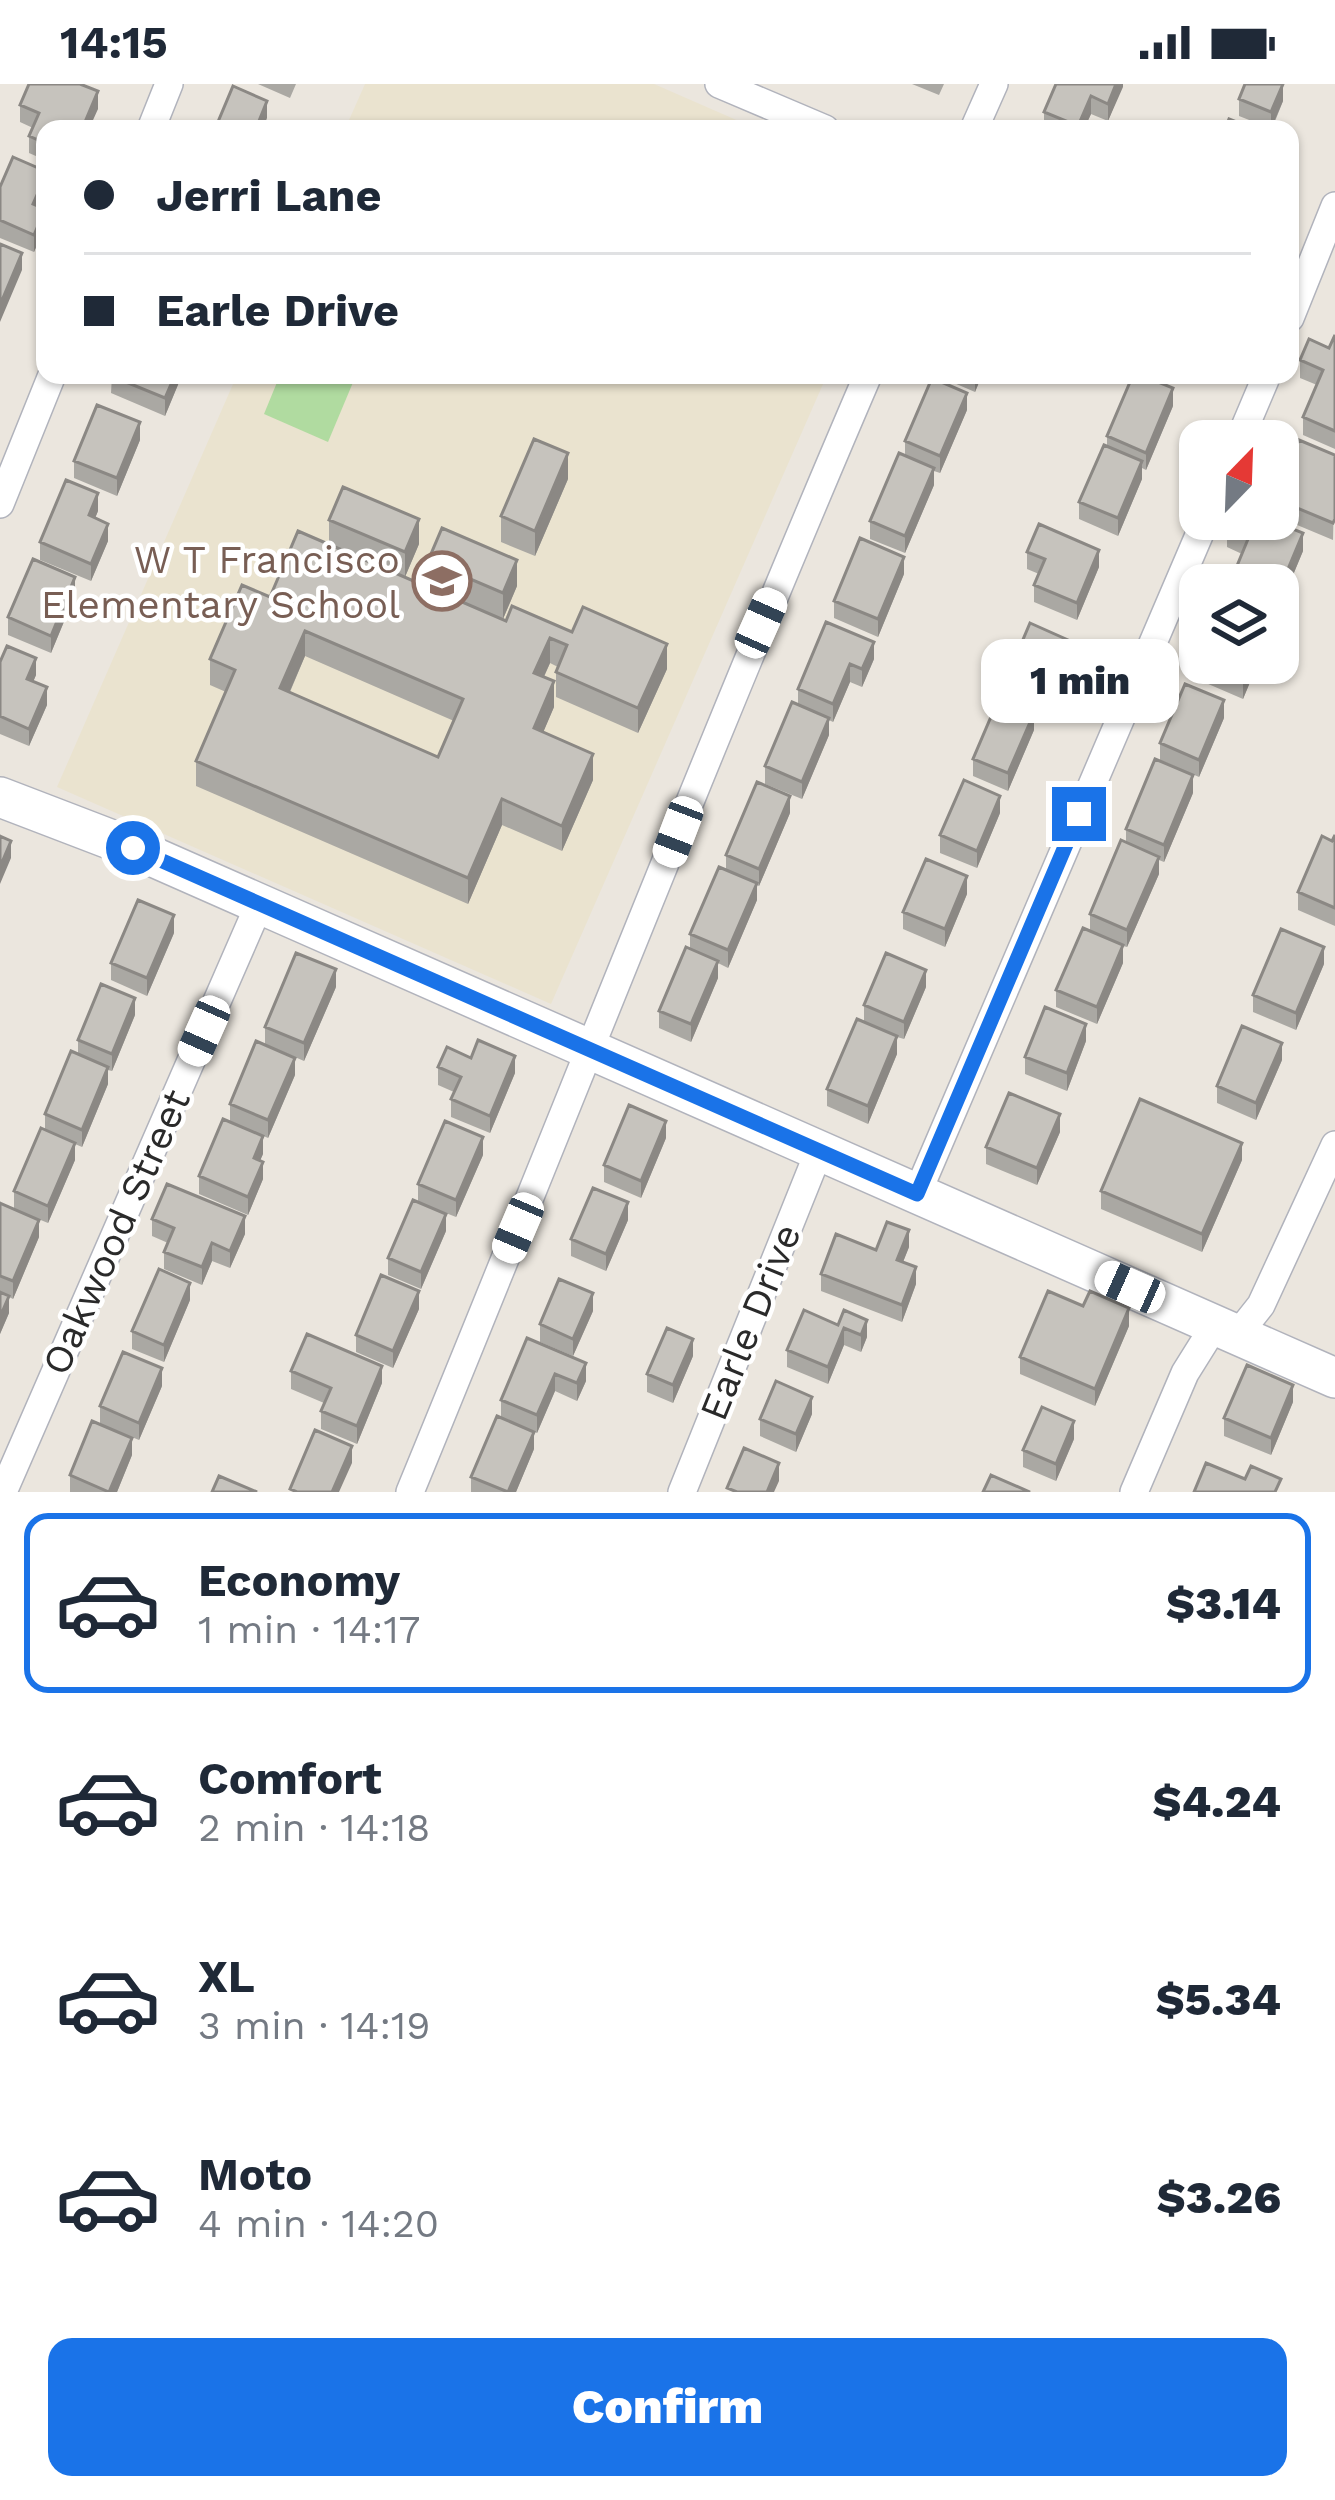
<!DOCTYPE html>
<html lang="en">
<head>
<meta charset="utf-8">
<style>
	body { margin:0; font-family:"Work Sans",sans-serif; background:#f2f2f3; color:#1f2937; height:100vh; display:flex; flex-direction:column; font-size:45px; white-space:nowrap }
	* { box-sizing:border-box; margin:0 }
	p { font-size:39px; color:#747a83 }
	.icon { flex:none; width:66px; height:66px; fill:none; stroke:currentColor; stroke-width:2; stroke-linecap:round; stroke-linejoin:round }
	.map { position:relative; height:1408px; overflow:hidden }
	.side { display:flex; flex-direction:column; background:#fff; flex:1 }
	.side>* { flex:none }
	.guide { position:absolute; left:36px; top:36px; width:1263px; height:264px; border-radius:24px; box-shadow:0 3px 9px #0004; display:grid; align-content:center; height:264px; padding:0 48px; background:#fff }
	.needle { width:78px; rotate:23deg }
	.buttons { position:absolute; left:1179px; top:336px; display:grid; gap:24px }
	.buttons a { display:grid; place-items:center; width:120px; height:120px; border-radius:24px; background:#fff; box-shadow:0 3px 9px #0004; font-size:60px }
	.end { position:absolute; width:54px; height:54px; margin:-27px; border:15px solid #1a73e8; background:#fff; box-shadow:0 0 0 6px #fff }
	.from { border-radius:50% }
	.bubble { position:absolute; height:84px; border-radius:24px; background:#fff; box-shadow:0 3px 9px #0004; font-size:39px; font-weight:800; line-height:84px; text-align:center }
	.car { position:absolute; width:36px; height:72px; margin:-36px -18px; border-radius:15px; box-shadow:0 0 9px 3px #0007; background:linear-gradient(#fff 24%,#345 0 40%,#fff 0 76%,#345 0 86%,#fff 0) }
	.guide b { display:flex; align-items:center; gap:42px; height:114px; font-size:45px }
	.guide b+b { border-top:3px solid #e0e1e3 }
	.guide i { width:30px; height:30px; background:#1f2937 }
	ul { padding:21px 0 0; list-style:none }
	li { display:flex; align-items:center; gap:36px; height:180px; margin:0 24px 18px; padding:0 24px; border:6px solid transparent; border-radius:24px }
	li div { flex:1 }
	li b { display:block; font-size:45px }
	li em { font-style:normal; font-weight:800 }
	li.current { border-color:#1a73e8 }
	li>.icon { width:108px; height:108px; stroke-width:1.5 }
	.button { display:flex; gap:24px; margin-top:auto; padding:24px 48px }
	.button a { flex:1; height:138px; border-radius:24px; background:#1a73e8; color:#fff; font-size:48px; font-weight:800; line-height:138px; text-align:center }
	.status { display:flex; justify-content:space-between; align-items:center; height:84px; padding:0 60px; background:#fff; direction:ltr }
	.status svg { height:33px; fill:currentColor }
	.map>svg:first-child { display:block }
</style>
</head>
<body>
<div class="status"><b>14:15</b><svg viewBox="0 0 49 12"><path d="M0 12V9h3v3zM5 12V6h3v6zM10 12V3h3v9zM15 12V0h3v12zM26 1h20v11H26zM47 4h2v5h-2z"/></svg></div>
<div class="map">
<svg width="1335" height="1408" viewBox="0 0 1335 1408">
	<rect width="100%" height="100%" fill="#ebe6de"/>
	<path fill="#eae3cf" d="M365 0H654L757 45H345Z
		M237 291H827L551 920 57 703Z"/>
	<path fill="#b0dba0" d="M280 291H343L354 296 328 358 264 330Z"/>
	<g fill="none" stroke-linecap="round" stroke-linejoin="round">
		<g stroke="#b1b3bc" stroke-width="30">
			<path id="street" d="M719 0 825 45
				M151 45 169 0
				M974 45 994 0
				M1290 234 1335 122
				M1239 357 1267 291
				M0 420 52 291
				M917 1110 1206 435
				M1238 1250 1261 1221 1335 1061
				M3 1408 259 821
				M410 1408C563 1036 709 661 868 291
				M682 1408 819 1067
				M1134 1408 1185 1289 1215 1241"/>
		</g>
		<g stroke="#b1b3bc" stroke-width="42">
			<path id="secondary" d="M0 713 133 764 1335 1294"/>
		</g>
		<use href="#street" stroke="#fff" stroke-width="27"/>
		<use href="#secondary" stroke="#fff" stroke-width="39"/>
	</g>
	<path fill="#aaa8a3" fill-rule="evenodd" d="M258 0H296L290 14Z
		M912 0H944L939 11Z
		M1123 0 1108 37 1091 30 1084 45H1037L1044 42V28Z
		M1239 15 1283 17 1272 45 1239 32Z
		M20 21 98 25 45 45V76L29 69V52L33 44 20 38Z
		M45 87V110L40 123 45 142 34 168 0 154V103Z
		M1335 251V365L1303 351V333L1317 301 1300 294V276L1329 264Z
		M112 291H182L165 332 111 309Z
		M940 291H982L975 308 940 293Z
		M1165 291H1189L1185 300Z
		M1173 322 1146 386 1142 384V395L1118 452 1079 435V418L1107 362V352Z
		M967 326 940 389 934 387V401L905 469 870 455V437L905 371V357Z
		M140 356 117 412 74 394V377Z
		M1335 371 1333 456 1278 433V405Z
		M568 395 535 472 501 458V432Z
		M98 427 95 434 108 457 91 497 40 476V458Z
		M329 436 419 460 405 493 506 537 572 548 667 585 638 649 556 613V588L558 583 550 579 544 593 554 623 543 648 593 696 562 767 502 741 468 820 196 702V677L226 608 210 601V575L270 513 329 461ZM305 572 454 637 438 673 290 608Z
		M1227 446 1303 467 1278 527V501H1232V494L1242 470 1227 463Z
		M1027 468 1099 483 1077 536 1034 518V501L1039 490 1027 485Z
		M428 477 517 502 503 535 428 503Z
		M904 490 878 553 834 534V517Z
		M75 511 51 569 8 551V533Z
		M826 538 874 575 862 603 850 598 833 638 829 636V651L802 715 765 700V682L798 620V605Z
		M1068 573 1043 631 1005 615V598Z
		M0 578 36 591 33 598 47 621 29 662 0 650Z
		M1200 578 1258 579 1243 615 1199 596Z
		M1224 634 1199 693 1160 676V659Z
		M1034 646 1008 707 973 692V675Z
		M1193 709 1164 778 1159 776V790L1127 863 1123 862V879L1097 940 1056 923V906L1090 847V830L1126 759V745Z
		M790 729 759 802 757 801V816L728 884 718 879V894L691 958 659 944V927L690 865V850L726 786V771Z
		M1000 729 977 784 940 769V751Z
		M1335 751V842L1298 826V808Z
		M967 810 945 863 903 845V828Z
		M174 849 147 912 111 896V879Z
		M1324 880 1296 946 1253 928V911Z
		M336 903 304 977 265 960V943Z
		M926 903 904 955 897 953V970L868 1040 827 1022V1005L864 938V921Z
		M135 931 112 987 108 986V1000L82 1063 75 1060V1076L48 1139 14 1125V1107L45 1046V1030L78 970V956Z
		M1086 957 1067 1007 1025 990V973Z
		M471 974 515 989 490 1049 451 1033V1015L454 1008 438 1001V983Z
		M1282 976 1256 1036 1217 1019V1002Z
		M295 991 268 1054 230 1037V1020Z
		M1060 1048 1037 1101 986 1080V1063Z
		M666 1054 641 1114 604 1098V1081Z
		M263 1070 260 1076 263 1095 248 1131 199 1110V1092Z
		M483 1071 456 1133 418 1118V1100Z
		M1242 1076 1202 1168 1101 1125V1107Z
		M0 1119 39 1153 13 1215 9 1213V1229L0 1250Z
		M152 1135 245 1150 230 1184 212 1177 202 1201 164 1185V1168L168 1159 152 1152Z
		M628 1136 606 1187 571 1172V1155Z
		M446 1147 421 1205 388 1191V1174Z
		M909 1163 903 1178 916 1200 902 1238 821 1207V1190L876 1166Z
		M190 1216 164 1278 132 1265V1247Z
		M1083 1222 1129 1242 1095 1322 1020 1290V1273Z
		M419 1225 393 1284 356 1268V1251Z
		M804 1226 867 1253 861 1268 844 1261 828 1300 787 1283V1266Z
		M593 1227 573 1272 540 1258V1240Z
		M527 1254 586 1297 577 1317 555 1307 537 1349 501 1333V1316Z
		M693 1272 673 1319 647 1308V1290Z
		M291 1287 382 1299 357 1360 321 1345V1327L324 1319 291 1305Z
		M162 1302 139 1356 100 1340V1322Z
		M1293 1318 1271 1371 1224 1352V1334Z
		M812 1330 796 1368 760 1352V1335Z
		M1074 1355 1056 1397 1023 1383V1366Z
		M534 1365 516 1408H471V1393Z
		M132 1371 117 1408H70V1391Z"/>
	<path fill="#8b8884" d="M1116 0H1123V3L1108 37V20Z
		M1283 0V17L1271 45V28Z
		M98 7V25L89 45H82Z
		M1091 12V30L1084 45H1078Z
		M267 17V34L263 45 259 37Z
		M45 93V110L33 138V120Z
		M45 125V142L34 168V151Z
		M22 169V186L0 238V221Z
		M175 291H182L165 332V314Z
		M975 291H982L975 308Z
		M1173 304V322L1146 386V369Z
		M967 309V326L940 389V372Z
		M140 338V356L117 412V394Z
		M568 369V395L535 472V447Z
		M1142 377V395L1118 452V434Z
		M934 384V401L905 469V452Z
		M98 409V427L89 449V431Z
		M419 435V460L405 493V468Z
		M108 440V457L91 497V480Z
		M1303 449V467L1278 527V509Z
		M1099 466V483L1077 536V519Z
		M904 473V490L878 553V535Z
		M517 476V502L503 535V509Z
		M75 493V511L51 569V552Z
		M305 547V572L280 630V604Z
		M550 554V579L534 614V589Z
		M1068 556V573L1043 631V614Z
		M874 558V575L862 603V585Z
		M667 560V585L638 649V624Z
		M36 574V591L27 612V595Z
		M1251 579H1258L1243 615V598Z
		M850 580V598L833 638V620Z
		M554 597V623L534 670V644Z
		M47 603V621L29 662V645Z
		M1224 616V634L1199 693V676Z
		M1034 629V646L1008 707V689Z
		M829 634V651L802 715V698Z
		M593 670V696L562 767V742Z
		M1193 691V709L1164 778V761Z
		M790 712V729L759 802V785Z
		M1000 712V729L977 784V767Z
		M502 715V741L468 820V794Z
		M11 757V774L0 800V783Z
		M1159 773V790L1127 863V846Z
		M967 792V810L945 863V845Z
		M757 799V816L728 884V866Z
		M174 831V849L147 912V894Z
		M1123 861V879L1097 940V923Z
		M1324 863V880L1296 946V929Z
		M718 877V894L691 958V940Z
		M336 885V903L304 977V959Z
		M926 886V903L904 955V938Z
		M135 914V931L112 987V970Z
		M1086 940V957L1067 1007V989Z
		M897 952V970L868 1040V1022Z
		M1282 959V976L1256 1036V1019Z
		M515 972V989L490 1049V1032Z
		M295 974V991L268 1054V1036Z
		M108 983V1000L82 1063V1046Z
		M1060 1030V1048L1037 1101V1084Z
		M666 1037V1054L641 1114V1097Z
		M263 1052V1070L254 1091V1074Z
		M483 1053V1071L456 1133V1116Z
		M75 1059V1076L48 1139V1122Z
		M1242 1059V1076L1202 1168V1150Z
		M263 1078V1095L248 1131V1113Z
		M628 1118V1136L606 1187V1170Z
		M446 1130V1147L421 1205V1188Z
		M245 1132V1150L230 1184V1167Z
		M39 1136V1153L13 1215V1197Z
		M909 1146V1163L897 1193V1176Z
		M212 1159V1177L202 1201V1183Z
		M916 1183V1200L902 1238V1221Z
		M190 1199V1216L164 1278V1261Z
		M419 1207V1225L393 1284V1267Z
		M593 1209V1227L573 1272V1255Z
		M9 1212V1229L0 1250V1233Z
		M1129 1224V1242L1095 1322V1305Z
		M867 1236V1253L861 1268V1251Z
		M844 1244V1261L828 1300V1283Z
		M693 1255V1272L673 1319V1301Z
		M586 1279V1297L577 1317V1299Z
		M382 1282V1299L357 1360V1342Z
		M162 1284V1302L139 1356V1339Z
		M555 1290V1307L537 1349V1331Z
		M1293 1301V1318L1271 1371V1354Z
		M812 1313V1330L796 1368V1350Z
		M1074 1337V1355L1056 1397V1380Z
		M534 1348V1365L516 1408H508Z
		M132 1354V1371L117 1408H109Z
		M352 1362V1379L339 1408H332Z
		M779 1379V1397L774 1408H767Z"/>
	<path fill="#c6c3bd" stroke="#8b8884" stroke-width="3" fill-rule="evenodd" d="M29 0H80L98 7 82 45H45V59L29 52 39 29 20 21Z
		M1056 0H1116L1108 20 1091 12 1078 42 1044 28Z
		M1245 0H1283L1271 28 1239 15Z
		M233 2 267 17 259 37 276 45H215Z
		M1229 35 1254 45H1225Z
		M13 73 45 87V93L33 120 45 125 34 151 0 136V103Z
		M0 160 22 169 0 221Z
		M1335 251V347L1303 333 1323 286 1300 276 1309 255 1329 264Z
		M175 291 165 314 111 292 112 291Z
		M1133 291H1141L1173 304 1146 369 1107 352Z
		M932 294 967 309 940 372 905 357Z
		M97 321 140 338 117 394 74 377Z
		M534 355 568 369 535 447 501 432Z
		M1299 356 1335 371V435L1333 439 1278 416V405Z
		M1104 361 1142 377 1118 434 1079 418Z
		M899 369 934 384 905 452 870 437Z
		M66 396 98 409 89 431 108 440 91 480 40 458Z
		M343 403 419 435 405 468 329 436Z
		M1231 435H1268L1303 449 1278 509V501H1248L1232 494 1248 455 1227 446Z
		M1039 440 1099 466 1077 519 1034 501 1045 475 1027 468Z
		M442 444 517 476 503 509 428 477Z
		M298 447 506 537 512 522 572 548 583 523 667 560 638 624 556 588 567 561 550 554 534 589 554 597 534 644 593 670 562 742 502 715 468 794 196 677 235 586 210 575 242 501 270 513ZM305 547 463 615 438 673 280 604Z
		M860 454 904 473 878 535 834 517Z
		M33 475 75 493 51 552 8 533Z
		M826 538 874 558 862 585 850 580 833 620 798 605Z
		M1030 539 1068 556 1043 614 1005 598Z
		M7 562 36 574 27 595 47 603 29 645 0 632V578Z
		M1200 578V579H1251L1243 598 1199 579Z
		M1185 600 1224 616 1199 676 1160 659Z
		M999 614 1034 629 1008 689 973 675Z
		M792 618 829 634 802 698 765 682Z
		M1155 675 1193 691 1164 761 1126 745Z
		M964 696 1000 712 977 767 940 751Z
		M757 698 790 712 759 785 726 771Z
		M1335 751V824L1298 808 1322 752 1332 757Z
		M0 752 11 757 0 783Z
		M1121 756 1159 773 1127 846 1090 830Z
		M926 775 967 792 945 845 903 828Z
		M719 783 757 799 728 866 690 850Z
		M138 816 174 831 147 894 111 879Z
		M1083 844 1123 861 1097 923 1056 906Z
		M1281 845 1324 863 1296 929 1253 911Z
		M686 863 718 877 691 940 659 927Z
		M296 869 336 885 304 959 265 943Z
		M886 869 926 886 904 938 864 921Z
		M101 900 135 914 112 970 78 956Z
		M1045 923 1086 940 1067 989 1025 973Z
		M857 935 897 952 868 1022 827 1005Z
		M1242 942 1282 959 1256 1019 1217 1002Z
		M478 956 515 972 490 1032 451 1015 461 993 438 983 447 963 471 974Z
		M256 957 295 974 268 1036 230 1020Z
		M71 967 108 983 82 1046 45 1030Z
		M1009 1009 1060 1030 1037 1084 986 1063Z
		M1140 1015 1242 1059 1202 1150 1101 1107Z
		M629 1021 666 1037 641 1097 604 1081Z
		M223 1035 263 1052 254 1074 263 1078 248 1113 199 1092Z
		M445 1037 483 1053 456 1116 418 1100Z
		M41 1044 75 1059 48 1122 14 1107Z
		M167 1100 245 1132 230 1167 212 1159 202 1183 164 1168 174 1144 152 1135Z
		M593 1104 628 1118 606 1170 571 1155Z
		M413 1116 446 1130 421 1188 388 1174Z
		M0 1119 39 1136 13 1197 0 1192Z
		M887 1138 909 1146 897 1176 916 1183 902 1221 821 1190 836 1150 876 1166Z
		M159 1185 190 1199 164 1261 132 1247Z
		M381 1191 419 1207 393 1267 356 1251Z
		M559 1195 593 1209 573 1255 540 1240Z
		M1048 1207 1083 1222 1090 1207 1129 1224 1095 1305 1020 1273Z
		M0 1208 9 1212 0 1233Z
		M804 1226 838 1241 844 1226 867 1236 861 1251 844 1244 828 1283 787 1266Z
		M667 1244 693 1255 673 1301 647 1290Z
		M307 1250 382 1282 357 1342 321 1327 331 1304 291 1287Z
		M527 1254 586 1279 577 1299 555 1290 537 1331 501 1316Z
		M123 1268 162 1284 139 1339 100 1322Z
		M1247 1281 1293 1301 1271 1354 1224 1334Z
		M776 1297 812 1313 796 1350 760 1335Z
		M1042 1323 1074 1337 1056 1380 1023 1366Z
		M497 1332 534 1348 508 1408 471 1393Z
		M92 1337 132 1354 109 1408 70 1391Z
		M315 1346 352 1362 332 1408H297L290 1405Z
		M744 1364 779 1379 767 1408H737L727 1404Z
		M1206 1379 1245 1395 1251 1382 1281 1395 1275 1408H1194Z
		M991 1391 1030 1408H983Z
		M219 1392 257 1408H212Z"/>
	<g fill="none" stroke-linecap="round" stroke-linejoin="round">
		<path stroke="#1a73e8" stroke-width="15" d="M133 764 917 1110 1079 730"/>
	</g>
	<defs>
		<g id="school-ring" transform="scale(3)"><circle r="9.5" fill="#fff" stroke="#8d6e63" stroke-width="1.5"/><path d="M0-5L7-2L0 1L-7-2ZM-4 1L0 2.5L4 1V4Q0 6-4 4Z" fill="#8d6e63"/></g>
	</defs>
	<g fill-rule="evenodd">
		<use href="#school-ring" x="442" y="497"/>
	</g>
	<g text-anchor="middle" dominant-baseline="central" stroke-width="9" stroke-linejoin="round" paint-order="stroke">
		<g font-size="39" fill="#785e54" stroke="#fff" text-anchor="end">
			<text x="400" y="475">W T Francisco<tspan x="400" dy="45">Elementary School</tspan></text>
		</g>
		<g font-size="39" fill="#2a2a2a" stroke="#fff">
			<text transform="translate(116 1148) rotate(-66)">Oakwood Street</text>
			<text transform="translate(750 1238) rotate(-68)">Earle Drive</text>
		</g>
	</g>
</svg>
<div class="buttons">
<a><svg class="needle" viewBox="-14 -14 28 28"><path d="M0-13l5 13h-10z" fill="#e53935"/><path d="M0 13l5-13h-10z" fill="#747a83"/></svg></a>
<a><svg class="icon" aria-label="layers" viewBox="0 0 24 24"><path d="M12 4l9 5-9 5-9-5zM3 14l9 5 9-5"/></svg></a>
</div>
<i class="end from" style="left:133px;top:764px"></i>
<i class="end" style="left:1079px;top:730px"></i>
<div class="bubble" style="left:981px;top:555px;width:198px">1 min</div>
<i class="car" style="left:761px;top:539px;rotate:24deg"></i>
<i class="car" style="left:678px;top:748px;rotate:201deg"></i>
<i class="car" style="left:204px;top:947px;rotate:204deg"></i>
<i class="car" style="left:518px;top:1144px;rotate:203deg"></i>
<i class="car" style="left:1130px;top:1203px;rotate:294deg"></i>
<div class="guide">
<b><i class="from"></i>Jerri Lane</b>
<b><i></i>Earle Drive</b>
</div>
</div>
<section class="side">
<ul>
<li class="current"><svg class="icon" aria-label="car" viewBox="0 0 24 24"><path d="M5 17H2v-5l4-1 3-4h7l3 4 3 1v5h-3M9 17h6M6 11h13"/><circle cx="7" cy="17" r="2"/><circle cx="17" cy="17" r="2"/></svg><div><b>Economy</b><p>1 min · 14:17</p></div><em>$3.14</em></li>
<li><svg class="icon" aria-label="car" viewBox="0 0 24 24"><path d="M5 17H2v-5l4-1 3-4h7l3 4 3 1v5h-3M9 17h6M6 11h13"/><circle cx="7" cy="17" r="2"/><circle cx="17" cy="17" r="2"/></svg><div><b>Comfort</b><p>2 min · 14:18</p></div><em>$4.24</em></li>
<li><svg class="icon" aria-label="car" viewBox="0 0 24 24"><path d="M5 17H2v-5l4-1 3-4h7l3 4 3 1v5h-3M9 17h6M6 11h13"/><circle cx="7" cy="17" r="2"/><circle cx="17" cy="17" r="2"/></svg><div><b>XL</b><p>3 min · 14:19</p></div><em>$5.34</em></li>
<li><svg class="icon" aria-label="car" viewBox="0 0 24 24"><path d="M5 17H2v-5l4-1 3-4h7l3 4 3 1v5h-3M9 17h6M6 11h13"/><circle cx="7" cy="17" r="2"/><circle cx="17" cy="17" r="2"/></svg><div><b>Moto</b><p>4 min · 14:20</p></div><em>$3.26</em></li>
</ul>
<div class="button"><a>Confirm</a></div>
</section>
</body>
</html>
